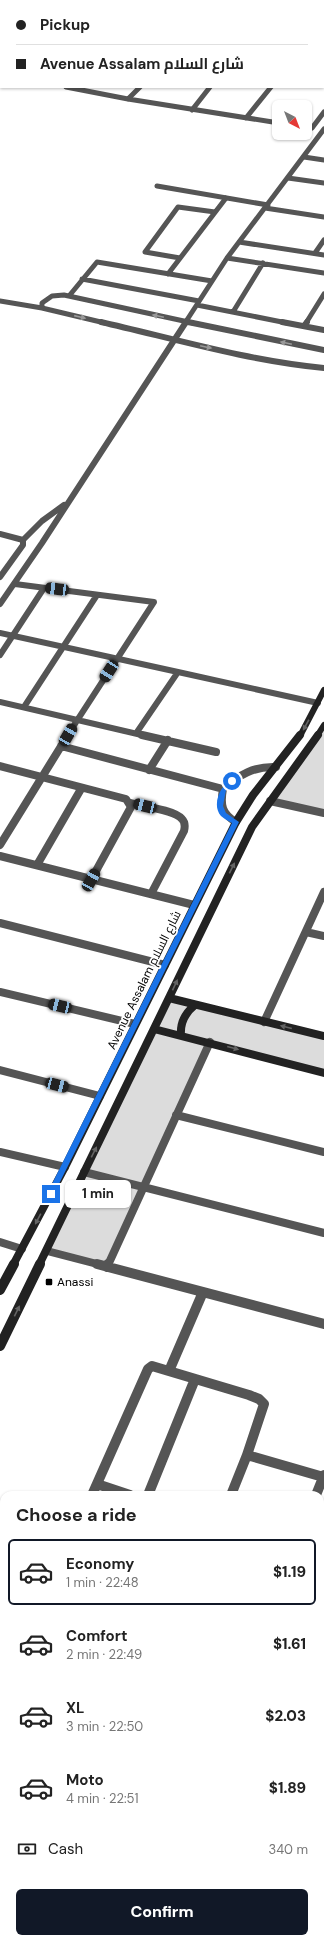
<!DOCTYPE html>
<html lang="en">
<head>
<meta charset="utf-8">
<style>
	body { margin:0; font-family:"DM Sans",Cairo,sans-serif; background:#f6f6f6; color:#222; height:100vh; display:flex; flex-direction:column; font-size:15px; white-space:nowrap }
	* { box-sizing:border-box; margin:0 }
	p { font-size:13px; color:#767676 }
	.icon { flex:none; width:22px; height:22px; fill:none; stroke:currentColor; stroke-width:2; stroke-linecap:round; stroke-linejoin:round }
	.map { position:relative; flex:1; overflow:hidden }
	.panel { position:absolute; left:0px; top:1491px; width:324px; height:452px; display:flex; flex-direction:column; background:#fff; border-radius:12px 12px 0 0; box-shadow:0 1px 3px #0004 }
	.panel>* { flex:none }
	.guide { position:absolute; left:0px; top:0px; width:324px; height:88px; box-shadow:0 1px 3px #0004; display:grid; align-content:center; height:88px; padding:0 16px; background:#fff }
	.needle { width:26px; rotate:138deg }
	.tools { position:absolute; left:272px; top:100px; display:grid; gap:8px }
	.tools a { display:grid; place-items:center; width:40px; height:40px; border-radius:6px; background:#fff; box-shadow:0 1px 3px #0004; font-size:20px }
	.end { position:absolute; width:18px; height:18px; margin:-9px; border:5px solid #1a73e8; background:#fff; box-shadow:0 0 0 2px #fff }
	.from { border-radius:50% }
	.bubble { position:absolute; height:28px; border-radius:6px; background:#fff; box-shadow:0 1px 3px #0004; font-size:13px; font-weight:800; line-height:28px; text-align:center }
	.car { position:absolute; width:12px; height:24px; margin:-12px -6px; border-radius:5px; box-shadow:0 0 3px 1px #0007; background:linear-gradient(#222 24%,#8ab4d8 0 40%,#222 0 76%,#8ab4d8 0 86%,#222 0) }
	.guide b { display:flex; align-items:center; gap:14px; height:38px; font-size:15px }
	.guide b+b { border-top:1px solid #e0e0e0 }
	.guide i { width:10px; height:10px; background:#222 }
	ul { padding:0; list-style:none }
	li { display:flex; align-items:center; gap:12px; height:66px; margin:0 8px 6px; padding:0 8px; border:2px solid transparent; border-radius:6px }
	li div { flex:1 }
	li b { display:block; font-size:15px }
	li em { font-style:normal; font-weight:800 }
	li.selected { border-color:#111827 }
	li>.icon { width:36px; height:36px; stroke-width:1.5 }
	h2 { padding:0 16px; font-size:18px; line-height:48px }
	.pay { display:flex; align-items:center; gap:10px; height:44px; padding:0 16px; font-size:15px }
	.pay p { margin-inline-start:auto }
	.button { display:flex; gap:8px; margin-top:auto; padding:8px 16px }
	.button a { flex:1; height:46px; border-radius:6px; background:#111827; color:#fff; font-size:16px; font-weight:800; line-height:46px; text-align:center }
	.map>svg:first-child { display:block }
</style>
</head>
<body>
<div class="map">
<svg width="324" height="1943" viewBox="0 0 324 1943">
	<rect width="100%" height="100%" fill="#fff"/>
	<path fill="#dcdcdc" d="M324 725V813L270 801Z
		M169 998 324 1037V1071L210 1042 107 1267 47 1251Z
		M324 1847V1943H291L293 1939H320V1859Z"/>
	<g fill="none" stroke-linecap="round" stroke-linejoin="round">
		<path stroke="#555" stroke-width="5" d="M107 0 114 1
			M124 1 126 0
			M323 70 324 68
			M66 87 128 99 279 123
			M128 99 140 87
			M192 110 210 87
			M246 118 271 87
			M312 128 324 112
			M304 157 324 160
			M288 178 324 183
			M157 186 268 205
			M265 208 324 217
			M239 242 324 255
			M315 253 324 240
			M180 258 145 252 178 207 215 212
			M227 258 324 273
			M168 274 226 198
			M82 279 199 301
			M69 296 97 262 212 281
			M0 301 42 308 105 323
			M197 305 287 323
			M42 308V303L52 296 64 295 193 323
			M233 312 263 263
			M185 323 227 258 324 129
			M306 323 324 294"/>
		<path stroke="#555" stroke-width="6" d="M101 322C175 339 249 361 324 368
			M188 322 324 350
			M282 322 324 330
			M304 326 307 322
			M0 534 23 540
			M0 577 23 545V540L42 521 64 505
			M15 584 154 602 67 736
			M0 604 42 543 186 322
			M0 633 178 672
			M0 655 44 588
			M0 702 146 736
			M24 707 97 595
			M137 732 178 672 318 703"/>
		<path stroke="#555" stroke-width="8" d="M142 735 216 752
			M61 746 223 789C220 805 222 814 236 822
			M0 766 126 799 131 807 91 880
			M149 770 168 740
			M223 789C239 775 254 766 276 767
			M270 801 324 813
			M130 803C142 806 175 810 182 819 185 822 185 827 184 831L151 894
			M0 845 68 735
			M0 856 194 905
			M37 865 81 789
			M0 923 165 965
			M306 932 324 936
			M0 992 135 1024
			M264 1022 324 892
			M0 1070 100 1096
			M176 1115 324 1152
			M0 1152 65 1167
			M84 1172 324 1233
			M0 1242 22 1249
			M47 1251 101 1265
			M108 1265 210 1042"/>
		<path stroke="#555" stroke-width="10" d="M97 1264 324 1324
			M107 1267 108 1264
			M169 1371 203 1292
			M247 1455 323 1477
			M97 1484 130 1495
			M92 1495 148 1369 152 1366 249 1395 259 1399 264 1404 247 1455 231 1495
			M148 1495 195 1379
			M316 1495 324 1475
			M0 1595 4 1596
			M0 1653 4 1644
			M0 1669 4 1671
			M320 1702 324 1704
			M0 1917 4 1907
			M0 1934 4 1936
			M12 1939 22 1943
			M83 1943 84 1939
			M192 1943 193 1939"/>
		<path stroke="#222" stroke-width="6" d="M300 736 324 690
			M317 736 324 725"/>
		<path stroke="#222" stroke-width="8" d="M169 998 324 1036
			M154 1029 324 1073
			M181 1035C180 1022 185 1013 195 1005
			M13 1265 65 1167 236 822 253 795 300 735
			M39 1265 252 827 318 735"/>
		<path stroke="#222" stroke-width="10" d="M0 1290 14 1264
			M0 1346 40 1264
			M320 1824 324 1813
			M278 1943 280 1939"/>
	</g>
	<path fill="#a9a9a9" d="M156 0H324V33H323V1H156Z"/>
	<path fill="#c4c4c4" stroke="#898989" d="M185 0H324V23H323V1H191Z"/>
	<defs><path id="oneway-solid" d="M-6-.8H1V-3.2L6.5 0L1 3.2V.8H-6Z"/></defs>
	<g fill="#999">
		<use href="#oneway-solid" transform="translate(158 316) rotate(-168)"/>
		<use href="#oneway-solid" transform="translate(80 317) rotate(13)"/>
		<use href="#oneway-solid" transform="translate(286 343) rotate(-168)"/>
		<use href="#oneway-solid" transform="translate(206 347) rotate(12)"/>
	</g>
	<g fill="#646464">
		<use href="#oneway-solid" transform="translate(306 725) rotate(119)"/>
		<use href="#oneway-solid" transform="translate(232 868) rotate(-64)"/>
		<use href="#oneway-solid" transform="translate(175 985) rotate(-65)"/>
		<use href="#oneway-solid" transform="translate(286 1027) rotate(-166)"/>
		<use href="#oneway-solid" transform="translate(233 1048) rotate(15)"/>
		<use href="#oneway-solid" transform="translate(94 1152) rotate(-63)"/>
		<use href="#oneway-solid" transform="translate(38 1219) rotate(118)"/>
		<use href="#oneway-solid" transform="translate(17 1311) rotate(-64)"/>
	</g>
	<path fill="#1a73e8" d="M232 779 235 781 226 790 223 806 226 813 239 822 54 1194 51 1197 48 1196 47 1194 232 823C229 821 224 819 221 816 211 805 221 784 232 779Z"/>
	<rect fill="#000" stroke="#fff" stroke-width="1.5" x="45" y="1278" width="8" height="8" rx="2"/>
	<g text-anchor="middle" dominant-baseline="central" stroke-width="3.5" stroke-linejoin="round" paint-order="stroke">
		<g font-size="12" fill="#000" stroke="#fff">
			<text transform="translate(144 980) rotate(-64)">Avenue Assalam شارع السلام</text>
		</g>
		<g font-size="12" fill="#000" stroke="#fff" text-anchor="start">
			<text x="57" y="1282">Anassi</text>
		</g>
	</g>
</svg>
<div class="tools">
<a><svg class="needle" viewBox="-14 -14 28 28"><path d="M0-13l5 13h-10z" fill="#e53935"/><path d="M0 13l5-13h-10z" fill="#767676"/></svg></a>
</div>
<i class="end from" style="left:232px;top:781px"></i>
<i class="end" style="left:51px;top:1194px"></i>
<div class="bubble" style="left:65px;top:1180px;width:66px">1 min</div>
<i class="car" style="left:57px;top:589px;rotate:277deg"></i>
<i class="car" style="left:109px;top:671px;rotate:213deg"></i>
<i class="car" style="left:68px;top:735px;rotate:30deg"></i>
<i class="car" style="left:145px;top:806px;rotate:284deg"></i>
<i class="car" style="left:91px;top:880px;rotate:29deg"></i>
<i class="car" style="left:60px;top:1006px;rotate:283deg"></i>
<i class="car" style="left:57px;top:1085px;rotate:105deg"></i>
<div class="guide">
<b><i class="from"></i>Pickup</b>
<b><i></i>Avenue Assalam شارع السلام</b>
</div>
<section class="panel">
<h2>Choose a ride</h2>
<ul>
<li class="selected"><svg class="icon" aria-label="car" viewBox="0 0 24 24"><path d="M5 17H2v-5l4-1 3-4h7l3 4 3 1v5h-3M9 17h6M6 11h13"/><circle cx="7" cy="17" r="2"/><circle cx="17" cy="17" r="2"/></svg><div><b>Economy</b><p>1 min · 22:48</p></div><em>$1.19</em></li>
<li><svg class="icon" aria-label="car" viewBox="0 0 24 24"><path d="M5 17H2v-5l4-1 3-4h7l3 4 3 1v5h-3M9 17h6M6 11h13"/><circle cx="7" cy="17" r="2"/><circle cx="17" cy="17" r="2"/></svg><div><b>Comfort</b><p>2 min · 22:49</p></div><em>$1.61</em></li>
<li><svg class="icon" aria-label="car" viewBox="0 0 24 24"><path d="M5 17H2v-5l4-1 3-4h7l3 4 3 1v5h-3M9 17h6M6 11h13"/><circle cx="7" cy="17" r="2"/><circle cx="17" cy="17" r="2"/></svg><div><b>XL</b><p>3 min · 22:50</p></div><em>$2.03</em></li>
<li><svg class="icon" aria-label="car" viewBox="0 0 24 24"><path d="M5 17H2v-5l4-1 3-4h7l3 4 3 1v5h-3M9 17h6M6 11h13"/><circle cx="7" cy="17" r="2"/><circle cx="17" cy="17" r="2"/></svg><div><b>Moto</b><p>4 min · 22:51</p></div><em>$1.89</em></li>
</ul>
<div class="pay"><svg class="icon" aria-label="cash" viewBox="0 0 24 24"><path d="M3 7h18v10H3z"/><circle cx="12" cy="12" r="2"/></svg>Cash<p>340 m</p></div>
<div class="button"><a>Confirm</a></div>
</section>
</div>
</body>
</html>
